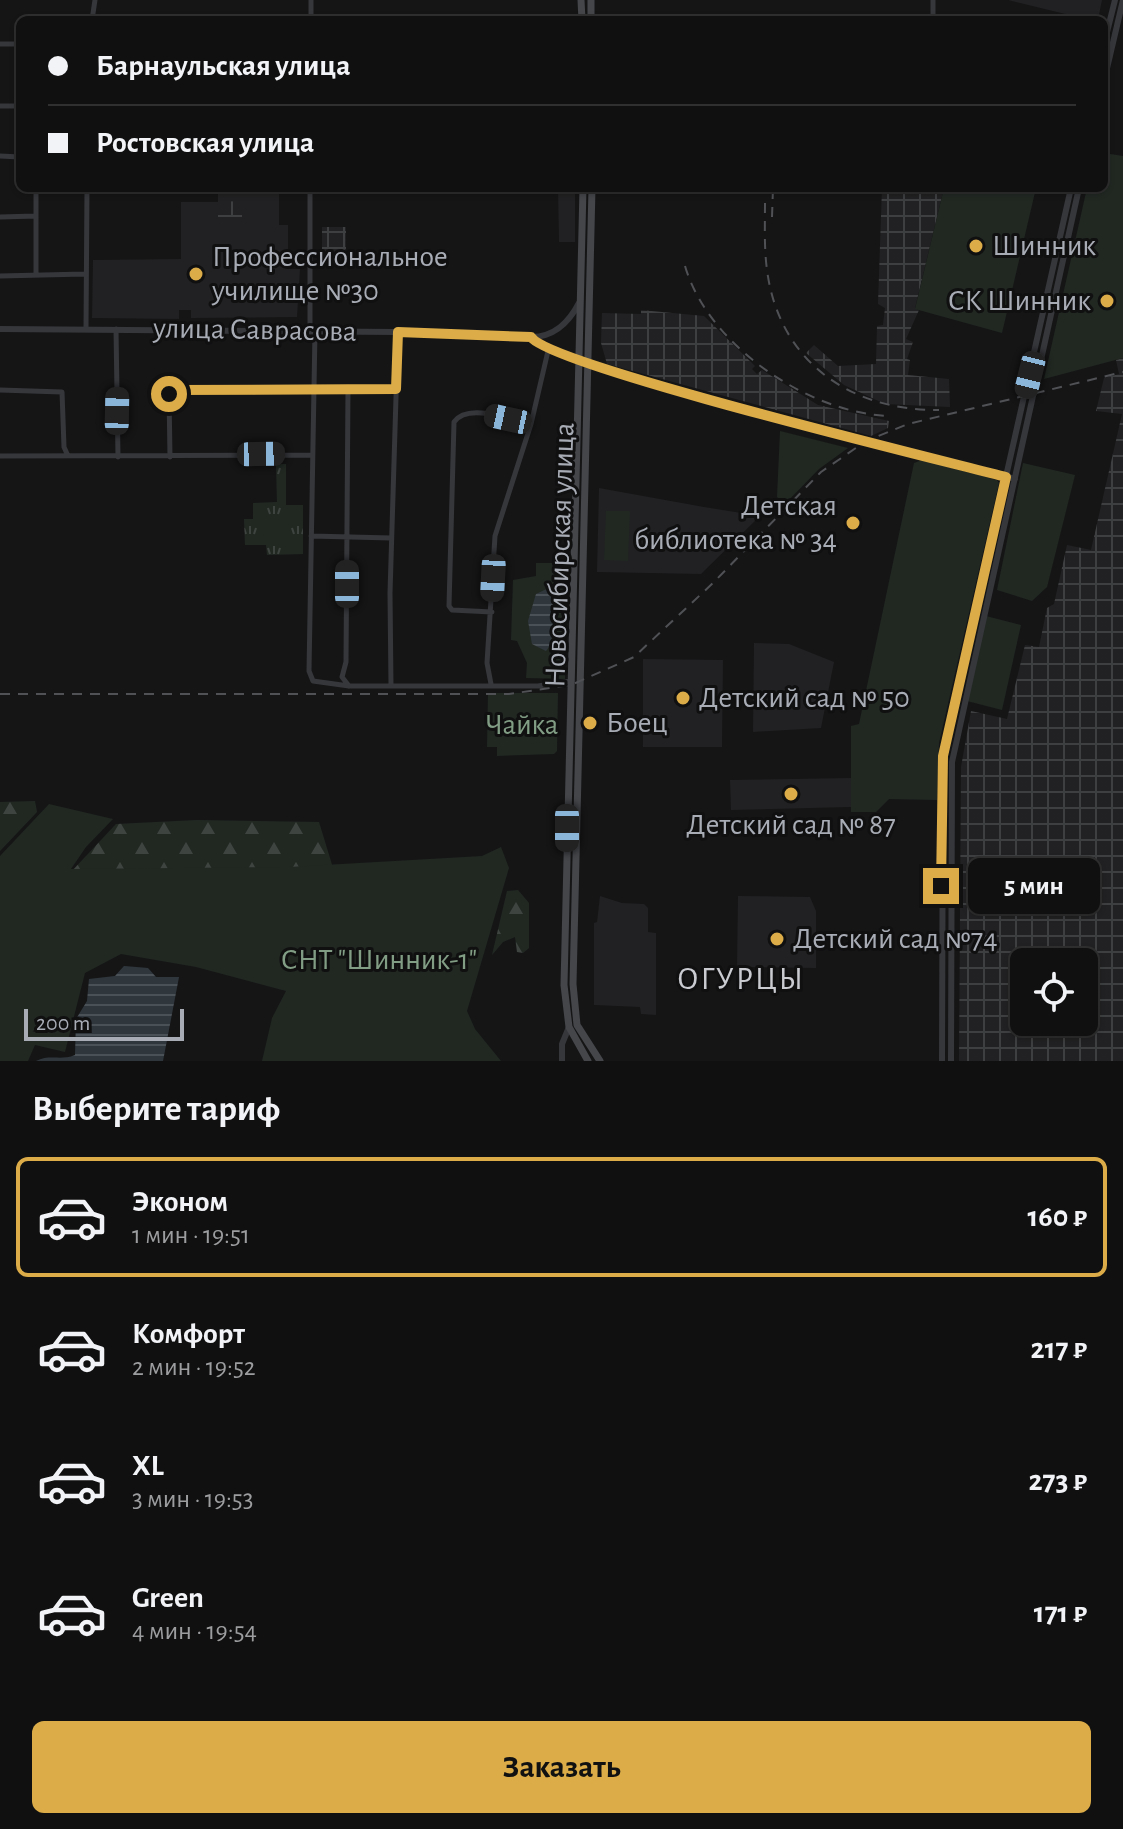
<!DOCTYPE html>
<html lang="ru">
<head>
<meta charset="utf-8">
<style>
	body { margin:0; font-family:"Alegreya Sans",sans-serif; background:#1e1e1e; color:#f1f3f6; height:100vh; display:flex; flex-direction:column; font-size:30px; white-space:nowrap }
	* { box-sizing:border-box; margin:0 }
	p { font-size:26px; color:#9c9d9f }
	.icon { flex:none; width:44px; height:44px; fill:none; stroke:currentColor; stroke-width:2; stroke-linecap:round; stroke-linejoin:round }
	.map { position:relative; height:1061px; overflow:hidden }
	.details { display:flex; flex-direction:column; background:#101010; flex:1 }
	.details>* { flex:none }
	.guide { position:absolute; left:16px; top:16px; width:1092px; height:176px; border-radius:12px; box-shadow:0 2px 6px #0004,0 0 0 2px #303030; display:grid; align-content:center; height:176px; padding:0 32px; background:#101010 }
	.buttons { position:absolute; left:1010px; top:948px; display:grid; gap:16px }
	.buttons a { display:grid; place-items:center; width:88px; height:88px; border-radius:12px; background:#101010; box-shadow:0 2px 6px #0004,0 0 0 2px #303030; font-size:40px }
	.scale { position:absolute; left:24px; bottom:20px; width:160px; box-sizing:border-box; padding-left:8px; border:4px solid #a8acb5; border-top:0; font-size:22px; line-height:28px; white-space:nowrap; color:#a8acb5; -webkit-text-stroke:6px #101011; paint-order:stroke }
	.end { position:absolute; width:36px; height:36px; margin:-18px; border:10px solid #dbac48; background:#111; box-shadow:0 0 0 4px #111 }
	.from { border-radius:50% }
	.bubble { position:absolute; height:56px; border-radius:12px; background:#101010; box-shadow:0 2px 6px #0004,0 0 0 2px #303030; font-size:26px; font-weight:700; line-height:56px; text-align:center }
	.car { position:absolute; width:24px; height:48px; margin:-24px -12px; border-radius:10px; box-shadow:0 0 6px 2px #0007; background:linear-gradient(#222 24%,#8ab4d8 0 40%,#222 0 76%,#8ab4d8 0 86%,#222 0) }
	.guide b { display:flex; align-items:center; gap:28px; height:76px; font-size:30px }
	.guide b+b { border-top:2px solid #303030 }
	.guide i { width:20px; height:20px; background:#f1f3f6 }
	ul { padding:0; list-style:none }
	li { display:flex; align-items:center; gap:24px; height:120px; margin:0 16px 12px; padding:0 16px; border:4px solid transparent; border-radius:12px }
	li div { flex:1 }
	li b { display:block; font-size:30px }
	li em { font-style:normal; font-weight:700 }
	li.current { border-color:#dbac48 }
	li>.icon { width:72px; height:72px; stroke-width:1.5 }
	h2 { padding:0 32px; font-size:36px; line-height:96px }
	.action { display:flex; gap:16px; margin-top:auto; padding:16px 32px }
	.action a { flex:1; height:92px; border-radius:12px; background:#dbac48; color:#111; font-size:32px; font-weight:700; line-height:92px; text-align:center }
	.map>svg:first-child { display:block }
</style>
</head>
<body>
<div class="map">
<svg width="1123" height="1061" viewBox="0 0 1123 1061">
	<defs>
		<pattern id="industrial-grid" width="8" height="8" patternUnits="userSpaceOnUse" patternTransform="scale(2)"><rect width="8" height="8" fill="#212123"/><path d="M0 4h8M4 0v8" fill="none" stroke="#3e3f41"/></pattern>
		<pattern id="grass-tufts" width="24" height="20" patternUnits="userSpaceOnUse" patternTransform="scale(2)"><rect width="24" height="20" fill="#212822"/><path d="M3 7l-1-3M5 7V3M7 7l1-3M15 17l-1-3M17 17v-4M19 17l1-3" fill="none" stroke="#3e4440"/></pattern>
		<pattern id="forest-firs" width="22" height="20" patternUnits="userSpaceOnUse" patternTransform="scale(2)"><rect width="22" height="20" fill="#212822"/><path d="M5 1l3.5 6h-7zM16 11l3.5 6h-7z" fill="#3e4440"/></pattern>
		<pattern id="water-rules" width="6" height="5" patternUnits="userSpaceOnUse" patternTransform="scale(2)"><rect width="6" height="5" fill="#2f373d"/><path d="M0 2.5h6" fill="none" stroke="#4a5157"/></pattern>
	</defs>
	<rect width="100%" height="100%" fill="#151516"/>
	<path fill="#212123" d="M1008 0H1102L1098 20H1090Z
		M218 188H279V225H288V269H300L297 317 191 318V310H179V319L92 318 93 260 181 259V202H218Z
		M558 188H575V242H559Z
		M599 488 704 507 760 516 701 574 597 572Z
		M754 643 789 644 834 662 821 728 753 732Z
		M643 659 723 660 722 747H643Z
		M851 778V807L731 810 730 780Z
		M600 896 622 903 644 904 648 908V932L656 933V1015L641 1014 640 1007 594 1005V923L597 922Z
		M738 896 810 897 816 911V968L737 967Z"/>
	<path fill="url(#industrial-grid)" fill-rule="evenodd" d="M882 188H944L915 308 919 310 906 339 913 342 907 359 910 360 908 375 949 379 950 407 885 404 844 385 806 353 814 345 838 366 876 364 877 326 883 325 885 308 878 304Z
		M242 201V224H233V217H218V202Z
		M322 227H346V258H322Z
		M641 310 704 316 755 366 752 369 757 374 762 370 818 405 889 421 888 428 871 436 607 364 601 343 602 313 641 314Z
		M1123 358V1061H959L961 767 971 711 1007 719 1025 645 1039 647 1047 608 1054 604 1067 545 1091 550 1122 414 1096 411 1104 378 1119 374 1116 360ZM1024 962H1084V1022H1024Z"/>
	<path fill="url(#grass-tufts)" d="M276 464H286V505H303V554L267 555 266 545H245L244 519H253V503L277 502Z"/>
	<path fill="url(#forest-firs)" d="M35 801 37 812 0 851V802Z
		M197 820 319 822 333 868 71 872 116 824Z
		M518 890 529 903V948L523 953 517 952 515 937 503 942 492 955 507 891Z"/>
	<path fill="#212822" d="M1104 153 1123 156V358L1044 379 1087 188H1104Z
		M944 188H1036L1002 333 915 309Z
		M780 431 848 448 819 469 785 504 777 497Z
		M922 460 997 480 999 483 939 743 937 800 889 799 876 812H851V726L859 724 914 463Z
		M1023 463 1075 475 1047 587 1032 601 997 590Z
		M606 511H630L628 561 604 560Z
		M536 563H567L565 679 526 678 527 663 517 641 511 640 513 580 536 576Z
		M986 616 1021 625 1002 710 967 701Z
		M488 693H558L557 751 554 754 497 756V747H487Z
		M49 804 113 819 86 847 71 869 289 867 482 856 501 847 509 868 467 1011 475 1029 501 1061H262L272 1018 286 991 196 967 121 954 85 973 65 1052 35 1045 28 1061H0V856Z"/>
	<path fill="url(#water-rules)" d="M549 588C555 601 556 641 546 651L532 644 528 621 536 594Z
		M124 966 148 968 156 977H179L163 1061H36C50 1054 61 1061 75 1055L76 1019 87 1001 89 979 115 976Z"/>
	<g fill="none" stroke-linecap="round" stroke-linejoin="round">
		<path stroke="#36373b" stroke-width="5" d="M311 0V20
			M933 0V20
			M92 20 95 0
			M0 44H20
			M0 106H20
			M0 156 20 157
			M36 188V275
			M310 188V331
			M0 217 36 216
			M0 276 85 274
			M86 329 87 188
			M116 329 118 457
			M315 331 309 671 313 681 349 686H538L571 681
			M348 388 346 662 342 677 349 686
			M0 390 62 392 64 447 68 456
			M0 456 312 455
			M170 457 169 394 173 390 396 389
			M311 536 391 538
			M492 612 452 610 449 606 454 422C468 402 511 420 531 424
			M491 684 487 663 495 536 531 424 548 351
			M391 686 390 593 398 332"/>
		<path stroke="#36373b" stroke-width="6" d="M1104 44 1115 0
			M1104 81 1123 0
			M0 329 398 332 531 337C552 370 950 460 1015 479
			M531 337C555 337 569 322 579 303
			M562 1061V1044L569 1027
			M942 1061 943 756 1071 188
			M951 1061 952 762 1079 188"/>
		<path stroke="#44464a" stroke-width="7" d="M581 0 582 20
			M591 0V20
			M583 188 564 985 569 1027 588 1061
			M592 188 573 984 577 1025 600 1061"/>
		<path stroke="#4f5155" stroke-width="2" stroke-dasharray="10 8" stroke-linecap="butt" d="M765 203C765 225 764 248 767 270 779 362 851 411 939 410
			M772 217 773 188
			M685 266C708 345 808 413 889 416
			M0 694H509L571 685 634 657 713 583 821 472 866 441 908 424 1123 372"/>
	</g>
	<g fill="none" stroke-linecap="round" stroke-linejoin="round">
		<path stroke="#dbac48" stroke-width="10" d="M169 394 173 390 396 389 398 332 531 337C550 366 945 461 1006 477L943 756 941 886"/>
	</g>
	<g fill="#dbac48" stroke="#101011" stroke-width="3">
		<circle cx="976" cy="246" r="8"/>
		<circle cx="196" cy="274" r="8"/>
		<circle cx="1107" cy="301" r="8"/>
		<circle cx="853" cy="523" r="8"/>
		<circle cx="683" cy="698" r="8"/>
		<circle cx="590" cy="723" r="8"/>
		<circle cx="791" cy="794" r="8"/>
		<circle cx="777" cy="939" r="8"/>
	</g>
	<g text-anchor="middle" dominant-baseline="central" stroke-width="6" stroke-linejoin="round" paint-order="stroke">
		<g font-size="30" fill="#a8acb5" stroke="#101011" text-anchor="start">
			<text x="992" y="246">Шинник</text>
			<text x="212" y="257">Профессиональное<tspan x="212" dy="34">училище №30</tspan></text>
			<text x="1091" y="301" text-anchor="end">СК Шинник</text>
			<text x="837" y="506" text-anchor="end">Детская<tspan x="837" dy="34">библиотека № 34</tspan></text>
			<text x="699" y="698">Детский сад № 50</text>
			<text x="606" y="723">Боец</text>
			<text x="791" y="825" text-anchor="middle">Детский сад № 87</text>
			<text x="793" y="939">Детский сад №74</text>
		</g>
		<g font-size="30" fill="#a8acb5" stroke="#101011">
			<text transform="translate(255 330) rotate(1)">улица Саврасова</text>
			<text transform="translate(560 555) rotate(-88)">Новосибирская улица</text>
		</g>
		<g font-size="30" fill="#819d84" stroke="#101011">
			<text x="522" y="725">Чайка</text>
			<text x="379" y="960">СНТ "Шинник-1"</text>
		</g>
		<g font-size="32" letter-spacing="2" fill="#c9cbd1" stroke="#101011">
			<text x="741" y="979">ОГУРЦЫ</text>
		</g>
	</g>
</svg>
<div class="buttons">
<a><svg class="icon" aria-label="locate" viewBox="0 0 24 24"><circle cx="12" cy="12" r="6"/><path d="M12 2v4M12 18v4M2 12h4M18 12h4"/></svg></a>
</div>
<div class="scale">200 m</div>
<i class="end from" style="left:169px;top:394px"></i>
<i class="end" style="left:941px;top:886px"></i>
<div class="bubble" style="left:968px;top:858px;width:132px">5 мин</div>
<i class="car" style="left:1030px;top:375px;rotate:194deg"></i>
<i class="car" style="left:117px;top:411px;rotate:1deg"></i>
<i class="car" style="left:508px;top:419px;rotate:282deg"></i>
<i class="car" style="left:261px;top:454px;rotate:89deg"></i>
<i class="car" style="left:493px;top:578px;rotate:183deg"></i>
<i class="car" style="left:347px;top:584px;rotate:0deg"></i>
<i class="car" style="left:567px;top:828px;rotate:180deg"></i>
<div class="guide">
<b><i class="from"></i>Барнаульская улица</b>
<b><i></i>Ростовская улица</b>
</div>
</div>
<section class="details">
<h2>Выберите тариф</h2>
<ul>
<li class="current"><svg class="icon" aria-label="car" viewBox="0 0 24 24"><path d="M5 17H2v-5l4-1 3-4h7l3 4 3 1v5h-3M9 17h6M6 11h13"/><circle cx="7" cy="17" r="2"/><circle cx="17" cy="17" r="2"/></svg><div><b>Эконом</b><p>1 мин · 19:51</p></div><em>160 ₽</em></li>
<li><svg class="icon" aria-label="car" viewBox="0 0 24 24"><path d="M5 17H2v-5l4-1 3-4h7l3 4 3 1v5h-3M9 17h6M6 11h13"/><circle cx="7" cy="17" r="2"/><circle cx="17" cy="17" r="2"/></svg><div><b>Комфорт</b><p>2 мин · 19:52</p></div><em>217 ₽</em></li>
<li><svg class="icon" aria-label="car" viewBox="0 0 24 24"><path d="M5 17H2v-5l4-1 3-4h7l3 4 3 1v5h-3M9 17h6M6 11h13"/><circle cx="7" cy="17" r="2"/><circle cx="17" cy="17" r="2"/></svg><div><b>XL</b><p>3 мин · 19:53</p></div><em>273 ₽</em></li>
<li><svg class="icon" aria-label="car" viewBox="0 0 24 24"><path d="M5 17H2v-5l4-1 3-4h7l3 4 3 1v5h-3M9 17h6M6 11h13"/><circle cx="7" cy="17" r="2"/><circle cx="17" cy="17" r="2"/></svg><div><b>Green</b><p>4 мин · 19:54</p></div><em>171 ₽</em></li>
</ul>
<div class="action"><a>Заказать</a></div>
</section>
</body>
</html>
